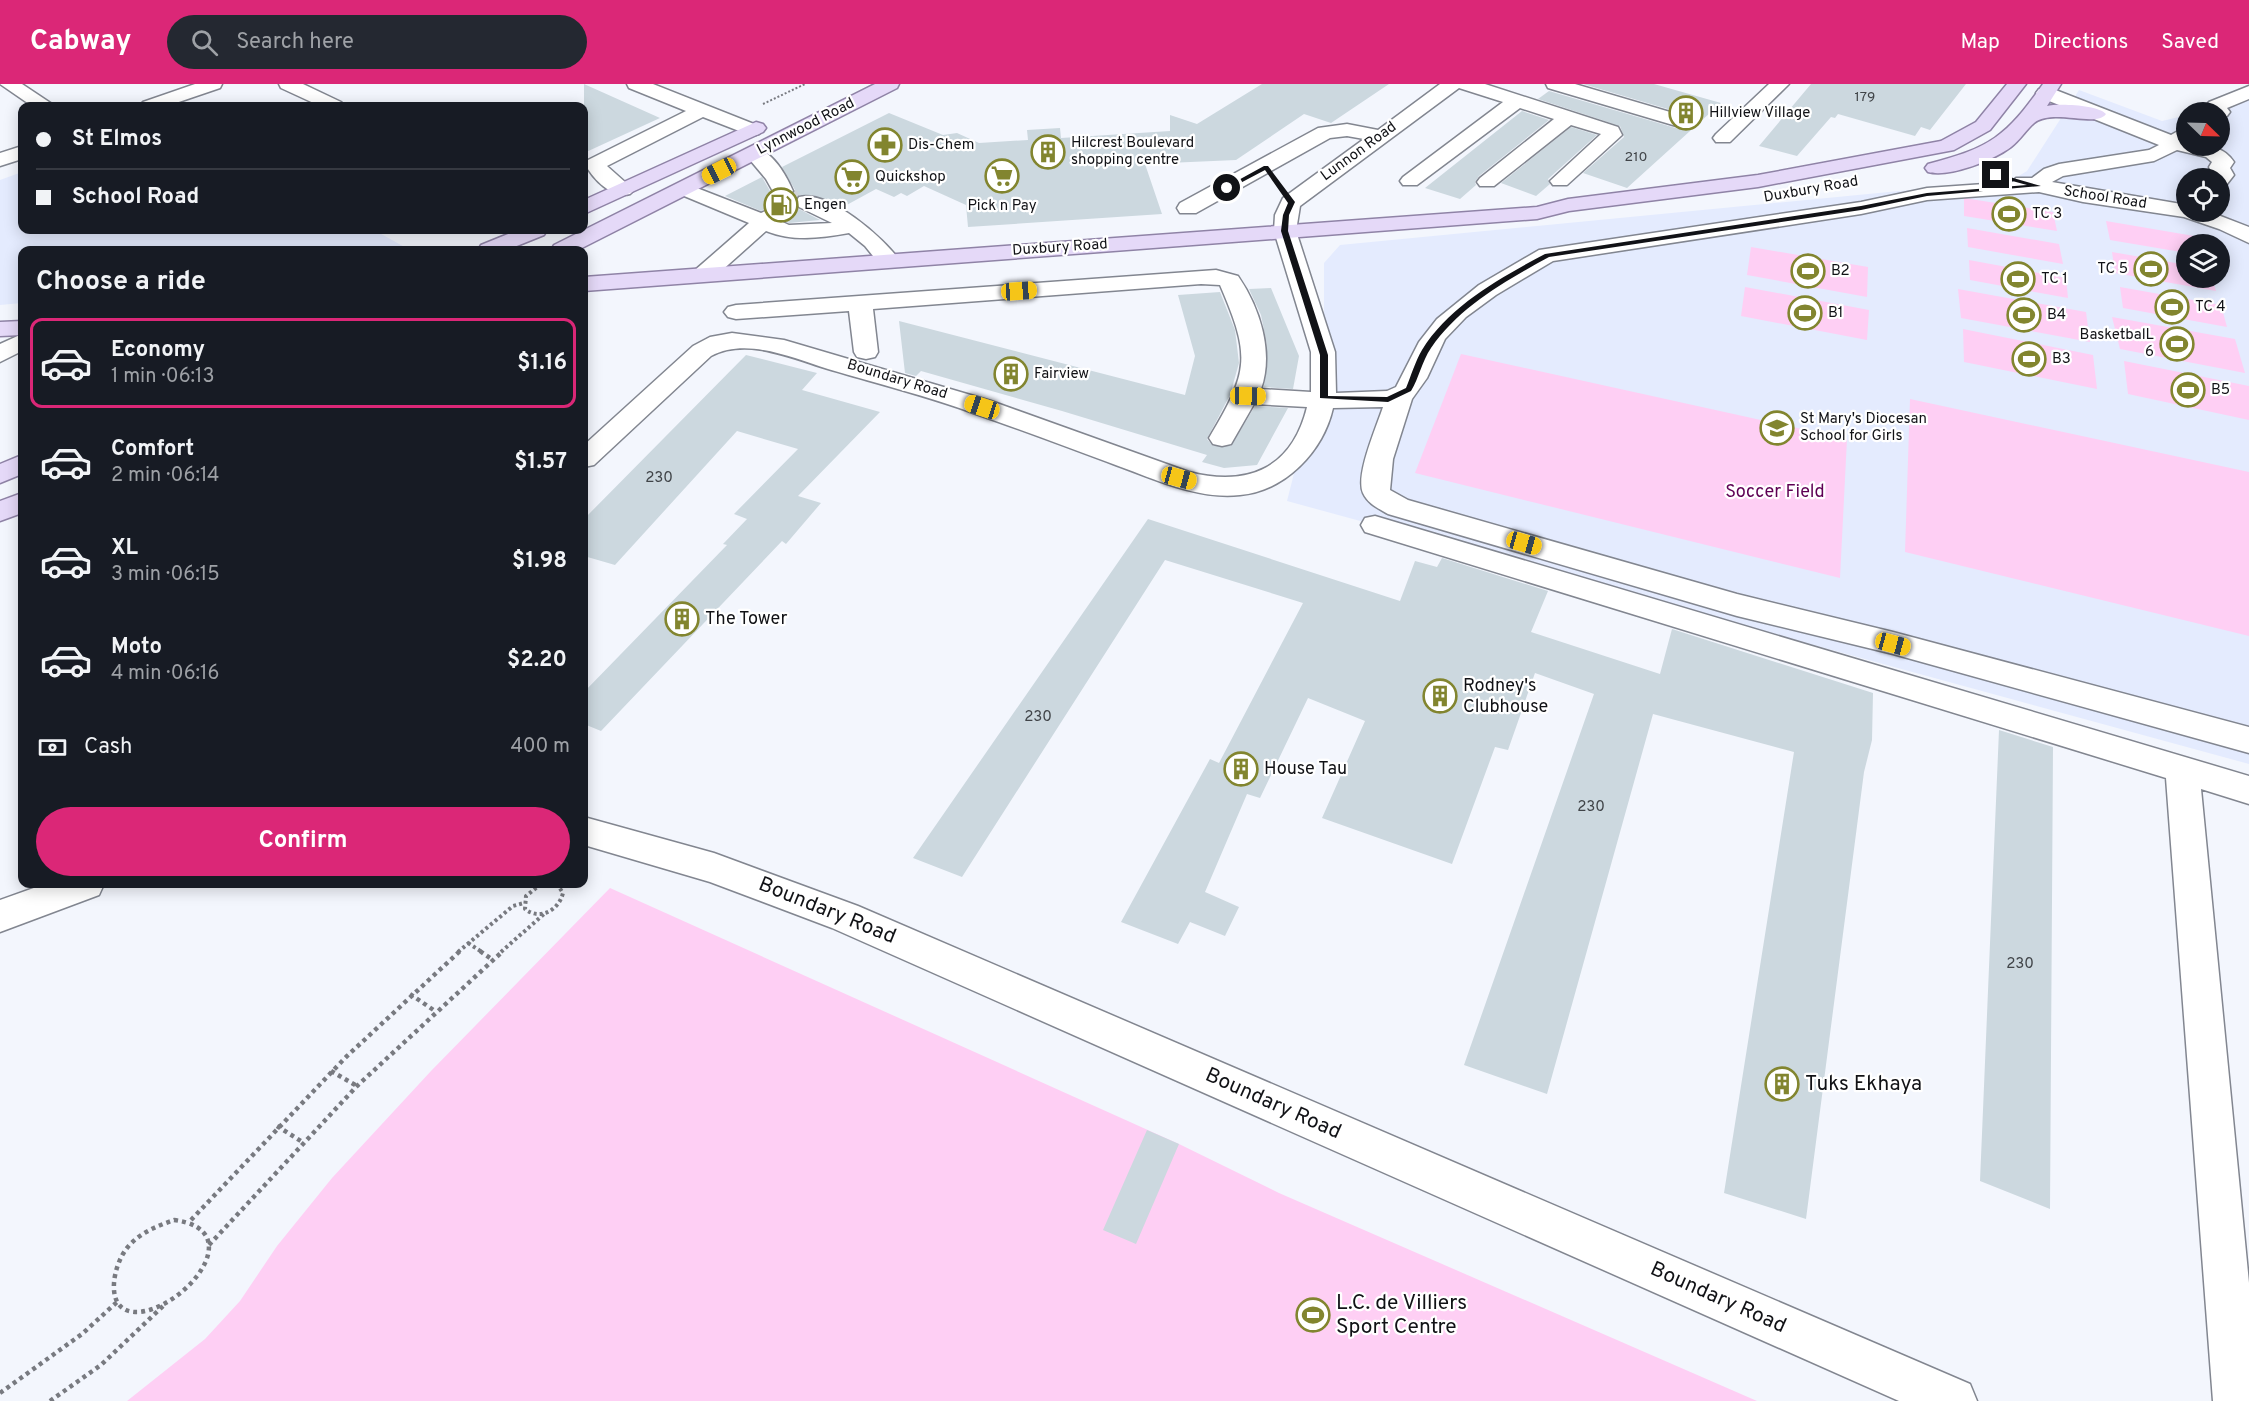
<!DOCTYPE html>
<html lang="en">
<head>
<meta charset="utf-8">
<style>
	body { margin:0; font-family:Overpass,sans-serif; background:#242831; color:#f1f3f6; height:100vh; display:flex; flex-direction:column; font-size:22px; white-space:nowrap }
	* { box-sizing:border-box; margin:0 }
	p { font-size:20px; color:#9ea1a6 }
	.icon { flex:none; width:33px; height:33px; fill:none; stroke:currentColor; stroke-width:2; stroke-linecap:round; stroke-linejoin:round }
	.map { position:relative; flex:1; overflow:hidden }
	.details { position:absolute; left:18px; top:162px; width:570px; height:642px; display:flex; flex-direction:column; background:#171b24; border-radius:12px; box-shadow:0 3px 15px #0003 }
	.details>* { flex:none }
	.banner { position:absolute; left:18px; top:18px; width:570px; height:132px; border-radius:12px; box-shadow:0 3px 15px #0003; display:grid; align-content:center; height:132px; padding:0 18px; background:#171b24 }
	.needle { width:39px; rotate:113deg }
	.fabs { position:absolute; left:2176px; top:18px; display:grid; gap:12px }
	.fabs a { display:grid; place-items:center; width:54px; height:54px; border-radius:50%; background:#171b24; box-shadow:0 3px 15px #0003; font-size:30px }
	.end { position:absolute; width:27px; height:27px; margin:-14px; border:8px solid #111216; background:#fff; box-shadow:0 0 0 3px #fff }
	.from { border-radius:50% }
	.car { position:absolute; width:18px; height:36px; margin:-18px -9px; border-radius:8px; box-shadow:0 0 4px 2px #0007; background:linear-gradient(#f5c518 24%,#345 0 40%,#f5c518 0 76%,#345 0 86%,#f5c518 0) }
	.banner b { display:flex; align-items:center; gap:21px; height:57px; font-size:22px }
	.banner b+b { border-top:2px solid #363941 }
	.banner i { width:15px; height:15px; background:#f1f3f6 }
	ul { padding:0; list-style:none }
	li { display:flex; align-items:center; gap:18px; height:90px; margin:0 12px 9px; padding:0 6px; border:3px solid transparent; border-radius:12px }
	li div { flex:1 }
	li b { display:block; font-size:22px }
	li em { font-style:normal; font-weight:700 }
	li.selected { border-color:#db2777 }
	li>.icon { width:54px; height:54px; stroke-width:1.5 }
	h2 { padding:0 18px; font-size:27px; line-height:72px }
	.pay { display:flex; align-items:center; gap:15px; height:66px; padding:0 18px; font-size:22px }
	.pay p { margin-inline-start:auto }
	.action { display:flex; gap:12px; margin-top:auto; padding:12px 18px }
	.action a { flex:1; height:69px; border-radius:36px; background:#db2777; color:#fff; font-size:24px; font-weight:700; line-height:69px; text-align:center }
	header { display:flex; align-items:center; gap:36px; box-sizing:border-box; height:84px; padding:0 30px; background:#db2777; color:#fff }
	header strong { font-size:28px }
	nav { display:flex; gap:33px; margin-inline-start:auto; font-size:21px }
	.search { width:420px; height:54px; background:#242831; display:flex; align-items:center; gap:15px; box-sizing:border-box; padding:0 21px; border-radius:33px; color:#9ea1a6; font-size:22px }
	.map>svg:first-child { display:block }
</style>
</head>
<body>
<header>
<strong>Cabway</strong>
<div class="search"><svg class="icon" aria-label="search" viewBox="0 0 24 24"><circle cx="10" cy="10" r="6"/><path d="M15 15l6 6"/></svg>Search here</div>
<nav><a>Map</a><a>Directions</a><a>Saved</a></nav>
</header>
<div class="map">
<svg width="2249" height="1317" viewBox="0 0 2249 1317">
	<rect width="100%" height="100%" fill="#f3f6fd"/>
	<path fill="#e4ebfe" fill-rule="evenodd" d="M2079 6 2162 37 2187 31V62H2220V28H2196L2249 16V680L1287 417 1324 271V179L1340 161 2012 96 2027 87ZM2187 94H2220V128H2187ZM2187 160H2220V194H2187Z
		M22 88V146H374L410 166H22V219L0 221V96Z"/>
	<path fill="#fecff4" d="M1964 114 2053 128 2057 147 1964 132Z
		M2106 137 2200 153 2201 160H2187V169L2110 156Z
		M1967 144 2059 160 2063 180 1968 163Z
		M1751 163 1868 183 1867 213 1747 191Z
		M2112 168 2187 181V194H2212L2216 207 2115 189Z
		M1969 176 2066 194 2068 214 1970 196Z
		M1745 203 1869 226 1867 256 1741 232Z
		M2120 203 2221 221 2227 243 2123 224Z
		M1958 205 2086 228 2090 258 1961 234Z
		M2112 233 2235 255 2245 289 2120 265Z
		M1963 245 2093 271 2097 305 1964 278Z
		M1461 270 1847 355 1840 494 1415 389Z
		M2124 277 2249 302V336L2128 310Z
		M1910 315 2249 388V552L1905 468Z
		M610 804 1179 1060 1279 1109 1757 1317H127L205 1255 240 1217 277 1162 332 1094 431 987Z"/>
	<path fill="#ccd8df" d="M584 0 660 34 584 69Z
		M1262 0H1389L1331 39 1304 30 1236 76 1145 80 1162 130 968 143 966 121 924 102 907 112 901 109 894 113 876 105 843 123 812 111H799L794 117 797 124 820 136 789 139 781 135 783 131 779 125 769 123 761 127 725 112 762 93 773 112 791 113 795 106 782 83 889 29 943 51 957 49 979 59 1028 56 1027 46 1060 44 1061 54 1170 47V31L1197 40Z
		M1583 0H1654L1721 19 1627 104 1583 89 1624 53 1620 42 1538 15 1549 7 1679 45 1691 39 1692 36 1688 31Z
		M1811 0H1966L1930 46 1921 43 1915 52 1838 30 1835 34 1831 33 1797 72 1759 62Z
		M1522 27 1549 36 1479 92 1475 98 1476 101 1460 115 1425 104Z
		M1571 43 1597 51 1548 95 1550 100 1536 112 1501 99Z
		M1271 204 1299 272 1293 305 1264 303 1267 261 1261 231 1249 205Z
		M1220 208 1235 246 1239 279 1230 311 1207 355 1213 362H1231L1255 322 1288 324 1257 381 1224 384 1202 378 1207 371 1062 327 921 287 916 292 905 289 899 237 1185 311 1195 272 1178 211Z
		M746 271 817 289 802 306 880 328 798 412 821 419 786 460 782 457 601 647 584 640V608L727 461 723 460 747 435 734 430 798 365 737 347 615 481 584 472V435Z
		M1148 435 1400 517 1415 477 1437 483 1442 474 1548 507 1531 548 1660 590 1672 545 1873 609 1872 656 1864 688 1806 1135 1724 1109 1794 668 1653 630 1547 1010 1464 981 1594 610 1535 589 1508 666 1495 663 1452 780 1322 734 1365 637 1308 614 1260 714 1247 710 1205 808 1239 823 1225 852 1190 838 1178 860 1121 838 1210 675 1219 679 1303 519 1165 476 962 793 913 774Z
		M1999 646 2053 663 2050 1125 1980 1097Z
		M1147 1046 1179 1060 1136 1160 1103 1146Z"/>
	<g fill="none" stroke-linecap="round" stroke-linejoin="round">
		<path stroke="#d1d4da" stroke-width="21" stroke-dasharray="21 10" stroke-linecap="butt" d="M770 132 801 115"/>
		<g stroke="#828690" stroke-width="3">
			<path id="minor" d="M0 0H22L55 22H32Z
				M195 0H222L220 4 167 22H140L143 18Z
				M279 0H303L341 18 344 22H320L281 4Z
				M627 0H653L759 42 762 46 759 50 752 52 703 33 607 82 634 106 630 110C612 115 593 95 585 80L588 76 686 27 629 4Z
				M1440 0H1485L1618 43 1622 51 1567 101H1553L1550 97 1601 50 1571 41 1494 102H1480L1477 98 1480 94 1554 35 1520 24 1417 101H1403L1400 97 1403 93 1503 18 1459 4 1300 122 1296 147 1335 268 1336 309 1387 307 1396 303 1419 258 1437 235 1479 201 1539 166 1861 118 1927 104 2013 98 2016 94H2032L2044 85 2059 80 2149 66 2159 61 2039 13 2036 9 2039 5H2053L2171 51 2187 42V62C2206 62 2223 61 2234 78L2230 84 2234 91 2227 100 2220 102V94H2211L2213 91 2209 83 2212 78 2206 73 2177 66 2154 77 2063 92 2052 98 2187 121V128H2210L2249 143V159L2219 145 2184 133 2083 118 2039 108 1927 116 1861 130 1553 177 1496 211 1466 233 1445 255 1427 294 1412 315 1393 375 1390 406 1408 416 1737 510 1893 548 2249 643V669L1893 570 1737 532 1388 430C1378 424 1368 420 1363 409 1355 391 1377 342 1383 323L1333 324C1323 368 1285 407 1240 411 1197 416 1152 394 1113 380 1067 363 1022 346 976 330 928 312 878 300 828 285 792 274 747 253 711 272L594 381 584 383V361L693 262 710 253 732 249 784 256 991 317 1189 388C1247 403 1292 385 1307 323L1254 320 1231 360 1222 362 1213 360 1209 354C1249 287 1251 273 1220 201L1201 200 873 225 878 268 875 273 866 275 857 273 854 268 849 227 736 235 728 233 724 228 728 223 736 221 1216 186 1238 192C1260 224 1274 268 1261 305L1311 308V268L1274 147 1275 131 1283 114 1364 55 1347 52 1330 54 1196 129H1180L1177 124 1180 119 1318 44 1347 40 1378 46Z
				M1546 0H1575L1687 33 1690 37 1680 43 1673 41 1548 4Z
				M1769 0H1789L1730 58H1716L1713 54 1716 50Z
				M2249 2V15L2227 24 2230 28 2227 32 2220 34V28H2211L2206 22 2209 18Z
				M22 62V75L0 82V69Z
				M755 64C773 68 786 91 793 107L789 111H775L766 95 745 70 748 66Z
				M684 99 761 129 770 125 778 127 781 132 778 136 789 141 832 139 799 123 796 118 799 113C829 106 884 154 900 177L897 182H881L865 162 849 149C820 154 794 158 766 147L710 197H694L691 192 694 187 749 139 677 109 673 105 677 101Z
				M22 250V267L0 278V260Z
				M1375 432 2249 692V720L2201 705 2249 1199V1317H2213L2166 694 1365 448 1361 441 1365 434Z
				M584 733 714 769 858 822 1970 1300 1977 1317H1899L832 844 710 798 584 761Z
				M45 800H104L99 811 0 848V816Z"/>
		</g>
		<g stroke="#8f83a6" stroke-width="3">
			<path id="major" d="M875 0H899L897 4 578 166H551L554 161Z
				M2007 0H2026L1990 46 1954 66 1758 103 1569 127 1537 135 584 207V193L1537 123 1568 115 1758 91 1941 57 1976 38Z
				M2043 0H2061L2047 22C2058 19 2099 21 2106 30 2096 44 2053 24 2034 39 2026 46 2020 56 2011 63 1994 76 1949 94 1928 88L1925 84 1928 80C1990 64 2006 53 2043 0Z
				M756 38 763 40 766 44 763 48 584 130V116Z
				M518 146H547L544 151 507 166H478L481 161Z
				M22 237V251L0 252V238Z
				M22 371V390L0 399V380Z
				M22 409V429L0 437V417Z"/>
		</g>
		<path stroke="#787a80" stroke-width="2" stroke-dasharray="2 2" stroke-linecap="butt" d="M763 20 805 0"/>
		<path stroke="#787a80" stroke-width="4" stroke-dasharray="3 3" stroke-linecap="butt" d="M541 800 526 812 525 825C540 837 559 826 563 809L557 800
			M468 859 482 868
			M458 868 513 822 524 819
			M501 868 544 830"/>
		<path stroke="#787a80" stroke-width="4.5" stroke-dasharray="4 4" stroke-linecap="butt" d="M480 867 493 876
			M410 910 435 927
			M331 987 357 1002
			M277 1042 304 1059
			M174 1136C250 1146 185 1224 139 1228 102 1230 113 1181 127 1164 139 1149 157 1142 174 1136Z
			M191 1136 346 973 460 867
			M209 1161 357 1002 503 867
			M0 1309 82 1250 117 1218
			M50 1317 101 1281 163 1222"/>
		<use href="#minor" fill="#fff" fill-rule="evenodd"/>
		<use href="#major" fill="#e5d9f8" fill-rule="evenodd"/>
	</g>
	<path fill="#111216" d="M1264 82H1268L1295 118 1289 131 1288 147 1328 271V312L1387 313 1406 304C1411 292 1415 278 1422 266 1449 222 1500 194 1545 170L1861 122 1927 109 2027 101 1994 92 1996 89 2041 102 1927 112 1861 126 1549 173C1505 197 1459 223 1431 264 1422 277 1419 294 1411 307L1388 318 1320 314V271L1281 147 1283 131 1288 119 1265 86 1229 105 1224 104Z"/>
	<defs>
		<g id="building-ring" transform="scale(1.725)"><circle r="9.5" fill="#fff" stroke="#82852f" stroke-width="1.5"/><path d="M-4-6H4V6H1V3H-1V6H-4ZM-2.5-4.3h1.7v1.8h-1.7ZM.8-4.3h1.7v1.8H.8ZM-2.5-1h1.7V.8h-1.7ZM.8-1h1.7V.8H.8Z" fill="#82852f"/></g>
		<g id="pharmacy-ring" transform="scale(1.725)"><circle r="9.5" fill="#fff" stroke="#82852f" stroke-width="1.5"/><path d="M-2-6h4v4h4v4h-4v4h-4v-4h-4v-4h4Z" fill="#82852f"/></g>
		<g id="supermarket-ring" transform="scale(1.725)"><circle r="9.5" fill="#fff" stroke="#82852f" stroke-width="1.5"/><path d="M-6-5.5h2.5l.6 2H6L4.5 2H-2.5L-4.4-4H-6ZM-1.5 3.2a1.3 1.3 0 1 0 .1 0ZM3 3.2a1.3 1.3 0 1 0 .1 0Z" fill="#82852f"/></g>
		<g id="fuel-ring" transform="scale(1.725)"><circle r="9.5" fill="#fff" stroke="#82852f" stroke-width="1.5"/><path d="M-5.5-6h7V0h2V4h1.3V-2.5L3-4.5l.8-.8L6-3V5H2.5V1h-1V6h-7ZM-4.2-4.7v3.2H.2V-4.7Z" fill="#82852f"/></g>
		<g id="stadium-ring" transform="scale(1.725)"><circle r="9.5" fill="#fff" stroke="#82852f" stroke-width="1.5"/><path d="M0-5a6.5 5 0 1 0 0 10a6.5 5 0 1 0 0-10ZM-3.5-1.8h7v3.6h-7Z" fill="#82852f"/></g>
		<g id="school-ring" transform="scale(1.725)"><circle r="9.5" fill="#fff" stroke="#82852f" stroke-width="1.5"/><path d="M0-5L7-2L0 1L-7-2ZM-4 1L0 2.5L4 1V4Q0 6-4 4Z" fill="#82852f"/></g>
	</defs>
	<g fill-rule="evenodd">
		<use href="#building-ring" x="1686" y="29"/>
		<use href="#pharmacy-ring" x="885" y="61"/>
		<use href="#building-ring" x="1048" y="68"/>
		<use href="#supermarket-ring" x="1002" y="92"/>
		<use href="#supermarket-ring" x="852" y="93"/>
		<use href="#fuel-ring" x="781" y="121"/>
		<use href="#stadium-ring" x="2009" y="130"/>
		<use href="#stadium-ring" x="2151" y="185"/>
		<use href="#stadium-ring" x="1808" y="187"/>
		<use href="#stadium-ring" x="2018" y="195"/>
		<use href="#stadium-ring" x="2172" y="223"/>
		<use href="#stadium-ring" x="1805" y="229"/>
		<use href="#stadium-ring" x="2024" y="231"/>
		<use href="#stadium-ring" x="2177" y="260"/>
		<use href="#stadium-ring" x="2029" y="275"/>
		<use href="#building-ring" x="1011" y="290"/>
		<use href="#stadium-ring" x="2188" y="306"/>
		<use href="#school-ring" x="1777" y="344"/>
		<use href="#building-ring" x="682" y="535"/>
		<use href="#building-ring" x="1440" y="612"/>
		<use href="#building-ring" x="1241" y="685"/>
		<use href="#building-ring" x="1782" y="1000"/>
		<use href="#stadium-ring" x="1313" y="1231"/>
	</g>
	<g text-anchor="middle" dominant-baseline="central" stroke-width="4.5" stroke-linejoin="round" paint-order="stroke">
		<g font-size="14" fill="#404448">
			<text x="1865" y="13">179</text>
			<text x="1636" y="73">210</text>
		</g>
		<g font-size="15" fill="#111216" stroke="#fff" text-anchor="start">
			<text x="1709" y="29">Hillview Village</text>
			<text x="1071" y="59">Hilcrest Boulevard<tspan x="1071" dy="17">shopping centre</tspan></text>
			<text x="908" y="61">Dis-Chem</text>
			<text x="875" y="93">Quickshop</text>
			<text x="804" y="121">Engen</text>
			<text x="1002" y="122" text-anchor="middle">Pick n Pay</text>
			<text x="2032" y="130">TC 3</text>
			<text x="2128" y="185" text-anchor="end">TC 5</text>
			<text x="1831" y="187">B2</text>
			<text x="2041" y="195">TC 1</text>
			<text x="2195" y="223">TC 4</text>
			<text x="1828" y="229">B1</text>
			<text x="2047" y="231">B4</text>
			<text x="2154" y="251" text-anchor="end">BasketbalL<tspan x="2154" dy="17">6</tspan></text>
			<text x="2052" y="275">B3</text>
			<text x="1034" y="290">Fairview</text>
			<text x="2211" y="306">B5</text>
			<text x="1800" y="335">St Mary's Diocesan<tspan x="1800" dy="17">School for Girls</tspan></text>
		</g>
		<g font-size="15" fill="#111216" stroke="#fff">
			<text transform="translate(806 43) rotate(-27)">Lynnwood Road</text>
			<text transform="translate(1359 68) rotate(-36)">Lunnon Road</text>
			<text transform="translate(1811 106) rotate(-10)">Duxbury Road</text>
			<text transform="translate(2105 114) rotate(9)">School Road</text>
			<text transform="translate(1060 164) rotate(-4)">Duxbury Road</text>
			<text transform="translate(897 296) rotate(17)">Boundary Road</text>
		</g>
		<g font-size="15" fill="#404448">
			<text x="659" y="394">230</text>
			<text x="1038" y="633">230</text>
			<text x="1591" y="723">230</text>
			<text x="2020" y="880">230</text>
		</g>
		<g font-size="18" fill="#5e0054" stroke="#fff">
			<text x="1775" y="408">Soccer Field</text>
		</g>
		<g font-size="18" fill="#111216" stroke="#fff" text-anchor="start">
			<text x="705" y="535">The Tower</text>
			<text x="1463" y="602">Rodney's<tspan x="1463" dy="21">Clubhouse</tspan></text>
			<text x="1264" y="685">House Tau</text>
		</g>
		<g font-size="21" fill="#111216" stroke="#fff">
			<text transform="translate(827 827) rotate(22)">Boundary Road</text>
			<text transform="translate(1273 1020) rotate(24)">Boundary Road</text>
			<text transform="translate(1718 1214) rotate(24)">Boundary Road</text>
		</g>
		<g font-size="21" fill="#111216" stroke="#fff" text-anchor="start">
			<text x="1805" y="1000">Tuks Ekhaya</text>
			<text x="1336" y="1219">L.C. de Villiers<tspan x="1336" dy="24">Sport Centre</tspan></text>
		</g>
	</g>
</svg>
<div class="fabs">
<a><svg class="needle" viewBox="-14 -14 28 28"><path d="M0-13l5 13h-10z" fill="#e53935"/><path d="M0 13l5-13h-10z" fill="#9ea1a6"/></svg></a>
<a><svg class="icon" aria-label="locate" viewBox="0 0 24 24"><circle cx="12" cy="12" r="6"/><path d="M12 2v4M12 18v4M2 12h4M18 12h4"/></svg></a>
<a><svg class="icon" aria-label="layers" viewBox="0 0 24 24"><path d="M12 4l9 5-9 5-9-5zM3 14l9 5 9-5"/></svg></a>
</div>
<i class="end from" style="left:1227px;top:104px"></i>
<i class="end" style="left:1996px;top:91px"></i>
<i class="car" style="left:719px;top:87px;rotate:243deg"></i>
<i class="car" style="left:1019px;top:207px;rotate:86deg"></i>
<i class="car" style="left:1248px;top:312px;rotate:91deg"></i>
<i class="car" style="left:982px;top:323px;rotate:288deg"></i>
<i class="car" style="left:1179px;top:394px;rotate:105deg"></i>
<i class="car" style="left:1524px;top:459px;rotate:106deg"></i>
<i class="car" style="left:1893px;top:560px;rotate:105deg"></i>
<div class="banner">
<b><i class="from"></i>St Elmos</b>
<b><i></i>School Road</b>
</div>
<section class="details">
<h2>Choose a ride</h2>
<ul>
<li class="selected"><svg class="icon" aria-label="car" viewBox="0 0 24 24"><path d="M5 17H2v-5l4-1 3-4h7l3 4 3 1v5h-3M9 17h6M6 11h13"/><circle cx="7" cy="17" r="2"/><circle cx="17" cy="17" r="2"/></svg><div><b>Economy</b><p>1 min · 06:13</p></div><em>$1.16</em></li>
<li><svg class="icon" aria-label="car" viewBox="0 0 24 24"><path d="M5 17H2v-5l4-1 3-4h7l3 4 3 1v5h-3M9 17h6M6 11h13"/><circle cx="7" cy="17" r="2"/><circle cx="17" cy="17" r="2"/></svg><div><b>Comfort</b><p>2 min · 06:14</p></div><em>$1.57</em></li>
<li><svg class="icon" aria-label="car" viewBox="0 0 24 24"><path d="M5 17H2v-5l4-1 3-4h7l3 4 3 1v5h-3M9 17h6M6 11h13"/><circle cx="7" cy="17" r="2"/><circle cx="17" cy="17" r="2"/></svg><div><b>XL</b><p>3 min · 06:15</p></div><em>$1.98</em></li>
<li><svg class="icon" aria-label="car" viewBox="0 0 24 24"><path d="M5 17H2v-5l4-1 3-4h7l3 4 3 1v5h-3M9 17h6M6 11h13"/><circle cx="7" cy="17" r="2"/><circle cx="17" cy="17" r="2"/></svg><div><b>Moto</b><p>4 min · 06:16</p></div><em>$2.20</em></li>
</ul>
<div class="pay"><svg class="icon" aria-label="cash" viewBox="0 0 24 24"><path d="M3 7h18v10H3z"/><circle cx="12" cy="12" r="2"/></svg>Cash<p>400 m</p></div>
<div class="action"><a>Confirm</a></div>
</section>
</div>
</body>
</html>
